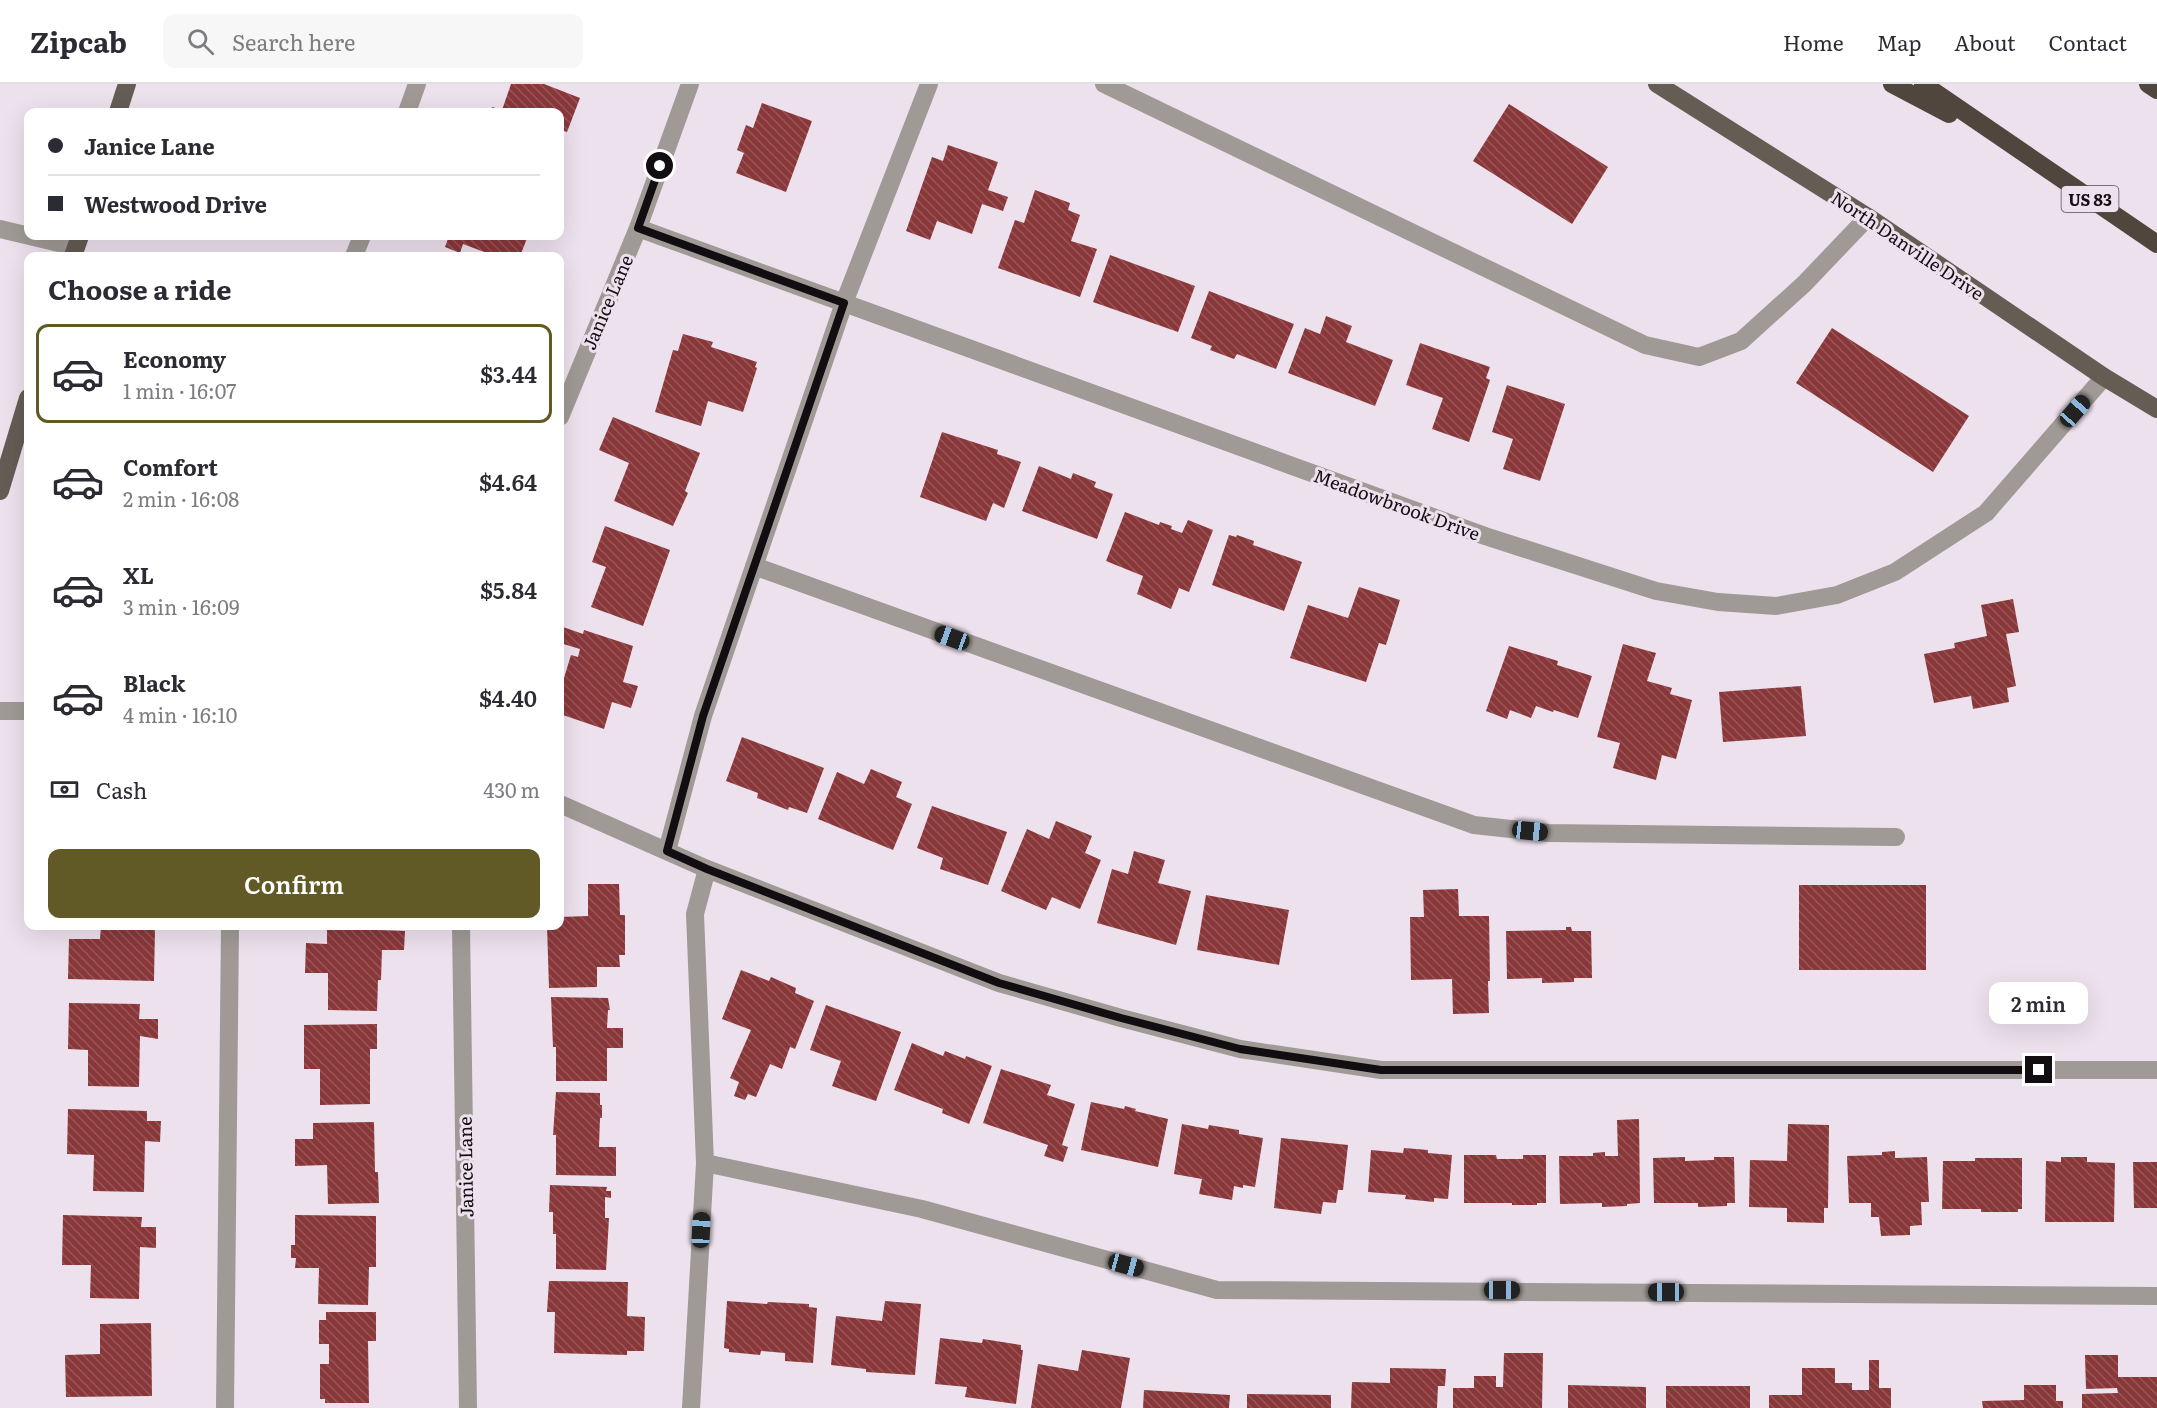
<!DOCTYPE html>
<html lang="en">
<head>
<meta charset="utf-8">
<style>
	body { margin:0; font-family:Literata,serif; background:#f7f7f7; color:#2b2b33; height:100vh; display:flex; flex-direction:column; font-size:22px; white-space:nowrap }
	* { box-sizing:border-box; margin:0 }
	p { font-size:20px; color:#7c7c81 }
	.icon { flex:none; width:33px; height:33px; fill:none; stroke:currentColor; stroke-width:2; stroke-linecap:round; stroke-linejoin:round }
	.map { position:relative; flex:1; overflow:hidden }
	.drawer { position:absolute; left:24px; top:168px; width:540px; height:678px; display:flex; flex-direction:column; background:#fff; border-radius:12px; box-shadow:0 6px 24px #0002 }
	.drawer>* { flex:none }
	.guide { position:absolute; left:24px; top:24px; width:540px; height:132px; border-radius:12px; box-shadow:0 6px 24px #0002; display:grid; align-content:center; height:132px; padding:0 24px; background:#fff }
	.end { position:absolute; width:27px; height:27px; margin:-14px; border:8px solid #110d11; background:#fff; box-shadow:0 0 0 3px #fff }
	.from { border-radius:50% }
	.bubble { position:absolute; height:42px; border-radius:12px; background:#fff; box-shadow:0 6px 24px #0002; font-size:20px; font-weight:600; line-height:42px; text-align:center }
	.car { position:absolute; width:18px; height:36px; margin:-18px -9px; border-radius:8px; box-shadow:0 0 4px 2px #0007; background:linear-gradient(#222 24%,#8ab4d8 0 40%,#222 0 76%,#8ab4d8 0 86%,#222 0) }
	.guide b { display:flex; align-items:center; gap:21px; height:57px; font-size:22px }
	.guide b+b { border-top:2px solid #e1e1e2 }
	.guide i { width:15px; height:15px; background:#2b2b33 }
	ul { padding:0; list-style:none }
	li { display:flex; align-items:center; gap:18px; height:99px; margin:0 12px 9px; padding:0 12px; border:3px solid transparent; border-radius:12px }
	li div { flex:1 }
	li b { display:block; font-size:22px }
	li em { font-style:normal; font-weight:600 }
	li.selected { border-color:#615a27 }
	li>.icon { width:54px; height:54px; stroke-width:1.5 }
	h2 { padding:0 24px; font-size:27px; line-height:72px }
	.pay { display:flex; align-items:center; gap:15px; height:66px; padding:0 24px; font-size:22px }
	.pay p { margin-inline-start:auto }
	.button { display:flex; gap:12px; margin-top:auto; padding:12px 24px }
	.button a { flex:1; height:69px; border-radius:12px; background:#615a27; color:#fff; font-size:24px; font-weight:600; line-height:69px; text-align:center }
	header { display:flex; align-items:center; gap:36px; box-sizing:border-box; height:84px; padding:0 30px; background:#fff; border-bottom:2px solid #e1e1e2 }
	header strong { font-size:28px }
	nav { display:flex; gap:33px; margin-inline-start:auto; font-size:21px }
	.search { width:420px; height:54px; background:#f7f7f7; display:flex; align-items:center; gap:15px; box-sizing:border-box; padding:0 21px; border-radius:12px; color:#7c7c81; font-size:22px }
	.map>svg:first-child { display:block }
</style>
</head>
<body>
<header>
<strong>Zipcab</strong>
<div class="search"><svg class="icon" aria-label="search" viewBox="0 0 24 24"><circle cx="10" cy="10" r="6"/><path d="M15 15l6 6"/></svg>Search here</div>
<nav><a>Home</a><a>Map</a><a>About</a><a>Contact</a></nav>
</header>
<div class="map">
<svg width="2157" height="1324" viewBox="0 0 2157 1324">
	<defs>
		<pattern id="building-back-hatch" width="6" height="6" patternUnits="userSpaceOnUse" patternTransform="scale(1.5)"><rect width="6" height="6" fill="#8a373a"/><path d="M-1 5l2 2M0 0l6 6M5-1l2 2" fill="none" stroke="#96575a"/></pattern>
	</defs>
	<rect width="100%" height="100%" fill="#ede1ed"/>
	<path fill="url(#building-back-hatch)" d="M511 0H544L580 14 567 48 564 47 560 58V28H490L492 23 502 26Z
		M762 19 812 37 786 108 736 89 744 69 737 66 746 41 753 44Z
		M1509 20 1608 83 1572 140 1473 77Z
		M948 61 998 78 988 106 1008 113 1003 127 982 120 972 150 937 137 930 156 906 147 932 73 943 77Z
		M1035 106 1070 119 1068 126 1080 131 1071 157 1097 165 1080 213 998 184 1015 136 1024 139Z
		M449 152H528L520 172 512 169 511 172H495L463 160 460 169 445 163Z
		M1110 171 1195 202 1178 248 1093 218Z
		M1209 207 1294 240 1276 285 1237 270 1234 275 1210 266 1212 262 1191 254Z
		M1326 232 1352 242 1346 258 1393 276 1375 322 1288 289 1305 244 1320 250Z
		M1832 244 1969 332 1933 388 1796 299Z
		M683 250 713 258 711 263 757 278 755 283 757 284 743 328 708 317 701 342 655 328 673 266 678 267Z
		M1420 259 1490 283 1486 294 1490 296 1469 358 1432 345 1443 314 1406 301Z
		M1507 301 1565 320 1540 397 1503 385 1513 355 1492 348Z
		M613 333 700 369 685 407 688 409 673 442 614 417 629 379 599 366Z
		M942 348 998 366 997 370 1021 378 1004 424 993 419 986 437 920 413Z
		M1039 382 1071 395 1073 389 1096 398 1094 403 1113 410 1097 455 1022 427Z
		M1125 428 1159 441 1160 438 1172 442 1171 445 1182 449 1188 436 1213 446 1189 508 1179 504 1171 525 1137 510 1143 492 1106 477Z
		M605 442 670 466 643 542 591 523 606 483 592 478Z
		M1229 451 1236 453 1237 451 1254 457 1253 461 1302 478 1284 527 1212 501Z
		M1359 503 1400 516 1386 561 1379 559 1366 598 1290 574 1308 521 1348 534Z
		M2013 515 2019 548 2006 550 2016 602 2007 604 2009 618 1973 625 1971 612 1934 619 1924 570 1955 564 1954 559 1987 552 1981 521Z
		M560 542 583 550 584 546 633 562 623 598 638 602 631 624 612 618 604 645 560 630V607L571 571 578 573 580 565 560 559Z
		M1623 560 1656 569 1647 597 1672 604 1670 610 1692 616 1676 675 1662 671 1656 696 1613 684 1620 659 1597 653Z
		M1509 562 1558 577 1557 581 1592 592 1578 634 1554 626 1553 628 1536 622 1531 634 1510 626 1507 635 1486 627Z
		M1801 602 1806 652 1723 658 1719 608Z
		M742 653 824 684 807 729 789 723 788 726 757 714 758 709 726 697Z
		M871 685 902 698 896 713 912 720 893 766 818 735 837 688 864 700Z
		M932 722 1007 748 988 801 940 785 943 774 917 764Z
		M1056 737 1092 752 1085 769 1101 776 1080 825 1052 813 1046 826 1001 807 1027 745 1049 755Z
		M1134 767 1165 776 1158 799 1191 807 1176 861 1097 839 1112 785 1128 790Z
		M588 800H619L620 831H625V871H619L620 883H597V903L549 904 547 842H560V833L588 832Z
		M1799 801H1926V886H1799Z
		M1458 805 1459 832H1489L1490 897H1488L1489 929 1453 930 1452 895 1411 896 1410 833H1424L1423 806Z
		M1206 811 1289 826 1279 881 1197 866Z
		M101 842H171V844H155L154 897 68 895 69 855H100Z
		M327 843H378V846L405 847 404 866H382L381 896H378L377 927 328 926V889H305L306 859 327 860Z
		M1566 843H1571L1572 847H1591L1592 894H1574V898L1542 899V894L1507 895 1506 847 1566 846Z
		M741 886 769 897 771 893 796 904 795 909 814 917 795 965 790 963 782 985 770 980 756 1013 748 1010 745 1016 734 1012 739 998 730 994 751 946 722 935Z
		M551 913 608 914 610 926H608L607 944H623V964H607V997H556V963H553Z
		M69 919 140 920 139 935H158V955L140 952 139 1003 88 1002V966L68 965Z
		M826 921 901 948 876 1017 832 1002 841 977 810 966Z
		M377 940V965H370V1020L320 1021V985H304V941Z
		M912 959 943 972 945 967 965 975 966 972 992 982 969 1040 942 1029 943 1025 894 1006Z
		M1001 985 1051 1001 1047 1011 1075 1020 1062 1061 1068 1063 1063 1078 1044 1072 1048 1061 983 1039Z
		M556 1008 600 1009V1021H602V1034H600L599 1063H616V1092L556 1091V1051H553Z
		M1091 1018 1124 1025 1125 1022 1136 1025 1135 1027 1168 1035 1158 1083 1081 1066Z
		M68 1025 147 1027V1037H161L160 1058 145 1057 144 1108 93 1107 94 1071 67 1070Z
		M1639 1035 1640 1119 1627 1120V1122L1602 1123V1119L1560 1120 1559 1072H1593V1069L1605 1068V1072H1618L1617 1036Z
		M374 1038 375 1088H378L379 1119 328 1120 327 1081 295 1082V1055H313V1039Z
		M1182 1040 1208 1045 1209 1041 1239 1046V1050L1263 1054 1255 1103 1243 1101V1104L1234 1102 1232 1116 1199 1110 1202 1095 1174 1090Z
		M1788 1040 1829 1041 1828 1124H1824V1139L1787 1138V1124L1749 1123 1750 1076 1787 1077Z
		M1281 1054 1348 1061 1343 1106H1338L1336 1119 1323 1118 1321 1130 1274 1124Z
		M1404 1064 1428 1066V1069L1452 1071 1448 1115 1434 1114V1118L1405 1115 1406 1111 1368 1108 1371 1066 1403 1069Z
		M1895 1067V1074L1927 1073 1929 1118H1921L1922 1141 1910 1142V1151L1881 1152 1879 1133H1871V1119H1849L1847 1072 1882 1071V1068Z
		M1464 1071H1496L1497 1075H1523V1071H1546V1119H1537V1121H1512V1119H1464Z
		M1685 1073V1077L1714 1076V1073H1734L1735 1119H1727V1122L1698 1123V1119H1654L1653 1074Z
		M2061 1073H2087V1078L2115 1079 2114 1138H2045L2046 1077 2061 1078Z
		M1975 1074H2022V1125H2018V1128H1981V1125H1942L1943 1077H1975Z
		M2133 1078H2157V1124H2134Z
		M550 1101 607 1103 606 1107H611V1114L605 1113V1134H609L606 1186 556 1185V1150H553V1128H549Z
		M63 1131 142 1133 141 1143H156V1164L140 1163 139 1215 90 1214 91 1181H62Z
		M295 1131 376 1132V1183H369L368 1221 318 1220 319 1184H295L296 1174H291V1161H295Z
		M549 1197 628 1198 627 1232 645 1233 644 1267H627V1271L554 1269 555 1228H547Z
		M727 1217 767 1220 768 1218 809 1220V1223L817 1224 813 1279 785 1277V1269L761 1267 760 1271 729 1268V1265L724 1264Z
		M885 1217 921 1220 915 1291 866 1288V1285L831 1281 836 1232 882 1237Z
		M326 1228H376V1257H368L369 1319H325V1315H320V1280H329V1260H319V1236H326Z
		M151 1239 152 1312 66 1313 65 1271 100 1270V1240Z
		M940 1254 982 1259 983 1255 1021 1261V1266H1023L1016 1320 965 1313 967 1303 935 1300Z
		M1082 1266 1130 1274 1121 1324H1031L1038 1280 1078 1287Z
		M1504 1269H1543L1542 1324H1453V1304H1474V1292H1496V1303H1503Z
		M2085 1271H2118V1293H2157V1324H2082V1310L2118 1309 2117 1304 2086 1305Z
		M1869 1276H1879V1304H1891V1324H1769V1311H1802V1284H1835V1299H1852V1306H1869Z
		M1390 1284 1446 1285 1445 1302H1438L1437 1324H1351L1352 1298 1390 1299Z
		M1568 1301 1646 1303V1324H1568Z
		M2024 1301H2056V1317H2063V1324H1983L1982 1317 2024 1316Z
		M1666 1302H1750V1324H1666Z
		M1144 1306 1230 1311 1229 1324H1143Z
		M1247 1310 1331 1311V1324H1247Z"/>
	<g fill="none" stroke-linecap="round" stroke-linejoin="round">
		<path stroke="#9f9a95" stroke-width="18" d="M1104 0 1645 261 1699 273 1741 257 1804 200 1868 133
			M407 28 417 0
			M638 144 1485 452 1656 507 1718 518 1776 522 1837 511 1895 488 1986 429 2104 293
			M0 145 76 163
			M354 172 362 152
			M560 333 638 144 690 0
			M754 482 1474 741 1548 749 1896 753
			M0 627H28
			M560 720 707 785 999 899 1121 934 1240 965 1381 986H2157
			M667 767 703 632 844 219 929 0
			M461 842 468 1324
			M705 1079 922 1125 1217 1206 2157 1212
			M225 1324 230 842
			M691 1324 705 1079 695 830 707 785"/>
		<path stroke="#655c54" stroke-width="18" d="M1657 0 1868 133 2104 293 2157 325
			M118 28 127 0
			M73 172 80 152
			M0 407 28 314"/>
		<path stroke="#51463d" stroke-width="18" d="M1892 0 1949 30
			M1923 0 2157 160
			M2148 0 2157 6"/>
	</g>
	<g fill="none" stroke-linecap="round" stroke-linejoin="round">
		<path stroke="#110d11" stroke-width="8" d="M660 82 638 144 844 219 703 632 667 767 707 785 999 899 1121 934 1240 965 1381 986H2039"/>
	</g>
	<g text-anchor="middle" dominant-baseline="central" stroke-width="6" stroke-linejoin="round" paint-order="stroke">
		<rect fill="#ede1ed" stroke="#534d53" stroke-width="1.5" x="2061.5" y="102" width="57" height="26" rx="4.5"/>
		<g font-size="16" font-weight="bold" fill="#110d11">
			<text x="2090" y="115">US 83</text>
		</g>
		<g font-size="18" fill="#110d11" stroke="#ede1ed">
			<text transform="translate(1908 161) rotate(34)">North Danville Drive</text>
			<text transform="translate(607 218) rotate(-67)">Janice Lane</text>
			<text transform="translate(1397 420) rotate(20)">Meadowbrook Drive</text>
			<text transform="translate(465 1083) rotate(-91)">Janice Lane</text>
		</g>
	</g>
</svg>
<i class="end from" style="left:660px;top:82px"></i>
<i class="end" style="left:2039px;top:986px"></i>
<div class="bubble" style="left:1989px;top:898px;width:99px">2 min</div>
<i class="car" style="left:2075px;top:327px;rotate:41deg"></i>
<i class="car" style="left:952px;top:554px;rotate:290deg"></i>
<i class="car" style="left:1530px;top:747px;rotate:96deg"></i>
<i class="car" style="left:701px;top:1146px;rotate:3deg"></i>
<i class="car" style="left:1126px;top:1181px;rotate:105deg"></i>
<i class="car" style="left:1502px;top:1206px;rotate:90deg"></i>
<i class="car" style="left:1666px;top:1208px;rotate:270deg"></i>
<div class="guide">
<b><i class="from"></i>Janice Lane</b>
<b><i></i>Westwood Drive</b>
</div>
<section class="drawer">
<h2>Choose a ride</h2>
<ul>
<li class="selected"><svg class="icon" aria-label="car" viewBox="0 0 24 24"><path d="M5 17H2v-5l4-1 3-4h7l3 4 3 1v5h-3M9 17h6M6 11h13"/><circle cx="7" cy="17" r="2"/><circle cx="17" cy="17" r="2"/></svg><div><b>Economy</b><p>1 min · 16:07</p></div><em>$3.44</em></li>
<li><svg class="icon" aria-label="car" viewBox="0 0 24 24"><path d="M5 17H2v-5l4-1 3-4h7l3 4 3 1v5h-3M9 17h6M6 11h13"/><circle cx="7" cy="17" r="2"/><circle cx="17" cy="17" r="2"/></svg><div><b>Comfort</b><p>2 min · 16:08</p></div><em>$4.64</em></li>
<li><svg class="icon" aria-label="car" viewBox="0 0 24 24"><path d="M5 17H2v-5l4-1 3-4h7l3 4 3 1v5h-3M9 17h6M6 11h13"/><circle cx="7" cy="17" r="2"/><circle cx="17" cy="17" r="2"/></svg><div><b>XL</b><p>3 min · 16:09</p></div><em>$5.84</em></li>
<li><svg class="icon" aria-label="car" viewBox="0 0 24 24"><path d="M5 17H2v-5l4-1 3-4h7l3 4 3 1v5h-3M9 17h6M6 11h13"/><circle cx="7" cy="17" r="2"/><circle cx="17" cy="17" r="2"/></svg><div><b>Black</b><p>4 min · 16:10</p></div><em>$4.40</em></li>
</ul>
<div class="pay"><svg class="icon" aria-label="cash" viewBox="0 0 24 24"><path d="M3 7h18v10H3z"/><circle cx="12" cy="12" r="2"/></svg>Cash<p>430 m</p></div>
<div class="button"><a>Confirm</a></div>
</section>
</div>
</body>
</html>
